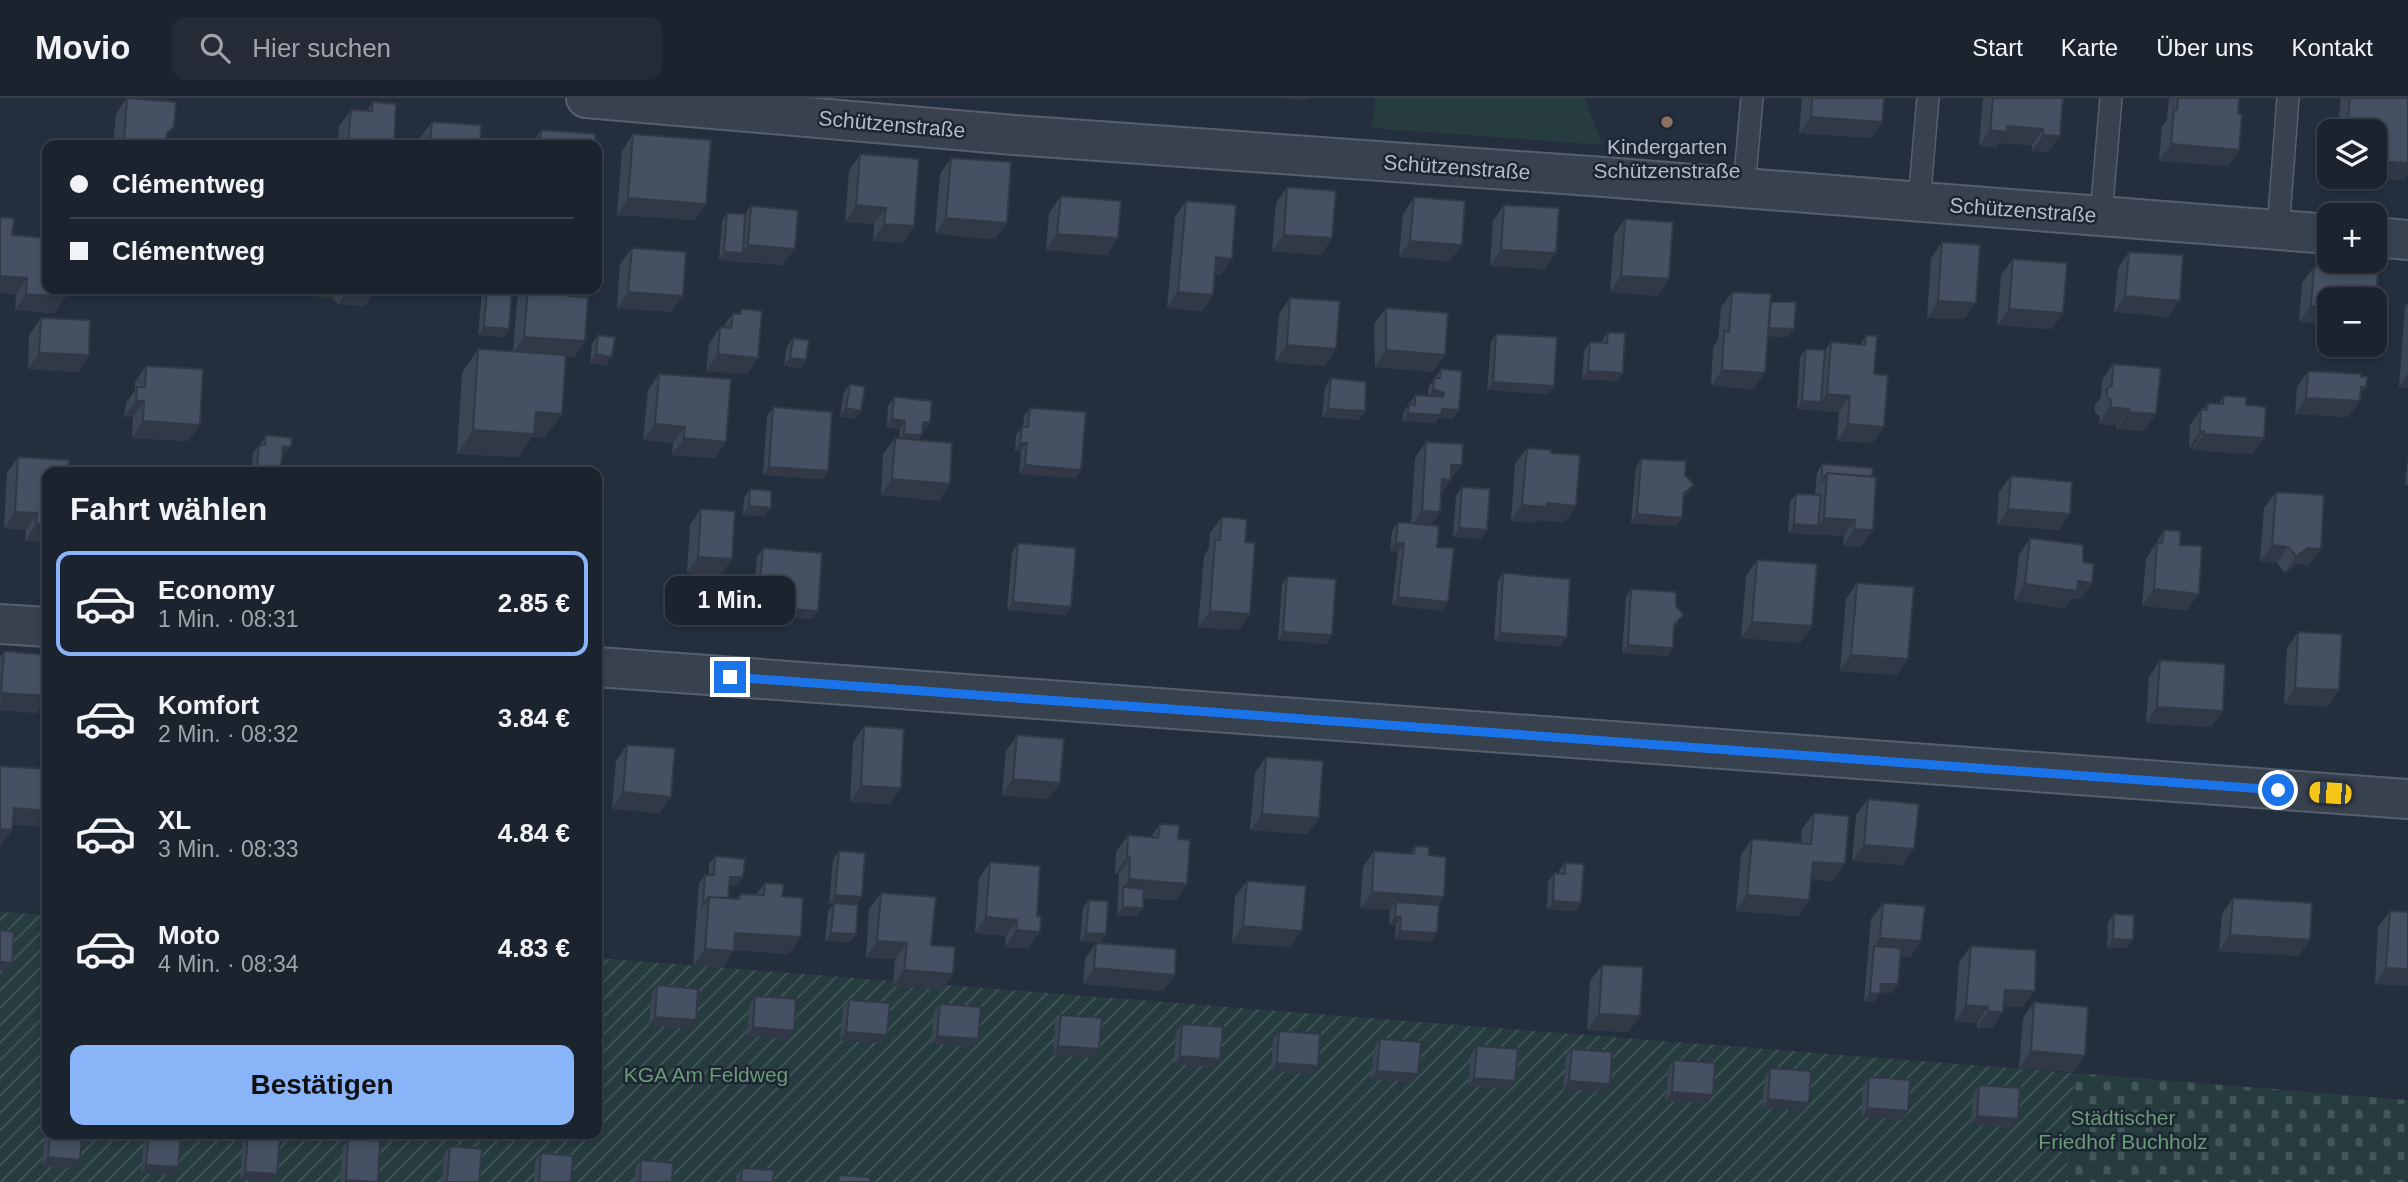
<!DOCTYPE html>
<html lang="de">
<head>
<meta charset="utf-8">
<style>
	body { margin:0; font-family:Helvetica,sans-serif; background:#242b36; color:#f1f3f6; height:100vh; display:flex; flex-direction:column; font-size:26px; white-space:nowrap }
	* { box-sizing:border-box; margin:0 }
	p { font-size:23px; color:#a0a4aa }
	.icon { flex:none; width:38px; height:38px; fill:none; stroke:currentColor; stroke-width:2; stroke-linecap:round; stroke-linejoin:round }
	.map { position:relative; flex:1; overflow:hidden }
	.sheet { position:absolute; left:42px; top:369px; width:560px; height:672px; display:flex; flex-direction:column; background:#1b232e; border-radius:14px; box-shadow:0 4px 10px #0003,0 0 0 2px #39404a }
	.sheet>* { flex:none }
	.hud { position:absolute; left:42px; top:42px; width:560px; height:154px; border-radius:14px; box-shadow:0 4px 10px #0003,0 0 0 2px #39404a; display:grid; align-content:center; height:154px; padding:0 28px; background:#1b232e }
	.controls { position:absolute; left:2317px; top:21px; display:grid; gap:14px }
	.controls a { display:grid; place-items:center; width:70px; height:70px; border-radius:14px; background:#1b232e; box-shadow:0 4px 10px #0003,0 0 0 2px #39404a; font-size:35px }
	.end { position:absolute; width:32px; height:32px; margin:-16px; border:9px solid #1a73e8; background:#fff; box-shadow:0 0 0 4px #fff }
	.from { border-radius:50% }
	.bubble { position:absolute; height:49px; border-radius:14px; background:#1b232e; box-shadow:0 4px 10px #0003,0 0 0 2px #39404a; font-size:23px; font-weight:600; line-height:49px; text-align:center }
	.car { position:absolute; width:21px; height:42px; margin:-21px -10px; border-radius:9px; box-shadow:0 0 5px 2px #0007; background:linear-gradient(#f5c518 24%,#345 0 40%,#f5c518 0 76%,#345 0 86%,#f5c518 0) }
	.hud b { display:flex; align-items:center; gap:24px; height:66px; font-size:26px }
	.hud b+b { border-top:2px solid #39404a }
	.hud i { width:18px; height:18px; background:#f1f3f6 }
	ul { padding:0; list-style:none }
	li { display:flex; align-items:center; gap:21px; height:105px; margin:0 14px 10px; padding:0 14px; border:4px solid transparent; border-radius:14px }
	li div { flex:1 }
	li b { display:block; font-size:26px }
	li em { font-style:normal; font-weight:600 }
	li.current { border-color:#8ab4f8 }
	li>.icon { width:63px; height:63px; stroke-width:1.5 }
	h2 { padding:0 28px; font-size:32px; line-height:84px }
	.action { display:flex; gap:14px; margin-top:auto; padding:14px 28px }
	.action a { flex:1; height:80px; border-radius:14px; background:#8ab4f8; color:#111; font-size:28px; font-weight:600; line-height:80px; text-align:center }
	header { display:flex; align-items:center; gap:42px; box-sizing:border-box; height:98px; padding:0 35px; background:#1b232e; border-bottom:2px solid #39404a }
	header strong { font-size:33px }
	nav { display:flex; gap:38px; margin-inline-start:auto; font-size:24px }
	.search { width:490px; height:63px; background:#242b36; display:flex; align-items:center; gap:18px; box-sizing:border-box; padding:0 24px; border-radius:14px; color:#a0a4aa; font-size:26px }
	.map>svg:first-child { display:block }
</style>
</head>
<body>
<header>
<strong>Movio</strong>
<div class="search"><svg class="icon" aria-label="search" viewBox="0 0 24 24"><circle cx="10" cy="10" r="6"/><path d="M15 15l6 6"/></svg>Hier suchen</div>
<nav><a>Start</a><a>Karte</a><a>Über uns</a><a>Kontakt</a></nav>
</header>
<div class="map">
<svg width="2408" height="1084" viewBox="0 0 2408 1084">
	<defs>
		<pattern id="cemetery-stones" width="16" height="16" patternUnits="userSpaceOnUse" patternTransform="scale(1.75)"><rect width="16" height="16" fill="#263c3f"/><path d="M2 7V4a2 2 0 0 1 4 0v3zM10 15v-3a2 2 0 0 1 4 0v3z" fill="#435659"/></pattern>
		<pattern id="garden-furrows" width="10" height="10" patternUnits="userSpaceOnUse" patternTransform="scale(1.75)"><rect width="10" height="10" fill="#263c3f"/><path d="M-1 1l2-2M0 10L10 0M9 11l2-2" fill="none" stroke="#435659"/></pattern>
	</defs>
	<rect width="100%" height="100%" fill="#242f3e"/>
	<path fill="url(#cemetery-stones)" d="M2075 975 2408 1002V1084H2066Z"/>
	<path fill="#263c3f" d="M1375 0H1585L1602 47 1372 30Z"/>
	<path fill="url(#garden-furrows)" d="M0 814 47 817V1036H597V860L2075 975 2066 1084H0Z"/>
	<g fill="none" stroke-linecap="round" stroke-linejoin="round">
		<g stroke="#565f6c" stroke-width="24">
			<path id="lane" d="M1744 90 1752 0
				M1919 104 1928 0
				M2101 118 2111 0
				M2278 132 2288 0"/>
		</g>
		<g stroke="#565f6c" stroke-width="42">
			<path id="street" d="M586 0 1014 37 1604 79 2329 136
				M2375 139 2408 142
				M0 526 47 529
				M597 569 2408 701"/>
		</g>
		<use href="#lane" stroke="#38414e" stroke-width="21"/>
		<use href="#street" stroke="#38414e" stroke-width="38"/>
	</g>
	<path fill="#3b4654" d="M127 0 167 40 166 47H113L116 16Z
		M1802 0H1884L1882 24 1871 40 1799 35Z
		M1983 0H2063L2048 54 2032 53V47L1999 45 1996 50 1979 48Z
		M2169 0H2239L2238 16 2239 52 2228 68 2159 63 2162 28 2167 22Z
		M2341 0H2408L2404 82 2362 79H2375V33H2337Z
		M373 4 394 47H338L339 28 351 12 367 13Z
		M432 24 480 47H420V40Z
		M541 32 595 47H531Z
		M633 36 695 122 617 117 622 53Z
		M860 56 914 128 903 145 873 143 874 126 845 124 849 73Z
		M951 60 1007 125 995 141 935 136 940 76Z
		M1287 89 1332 140 1321 157 1272 153 1276 105Z
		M1061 98 1118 140 1107 157 1046 152 1049 115Z
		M1414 99 1450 163 1399 159 1403 116Z
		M1186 103 1232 161 1220 177 1215 176 1213 197 1202 213 1167 210 1175 119Z
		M1504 107 1545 171 1490 168 1493 123Z
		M751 108 783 167 719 162 722 123 727 115 745 116Z
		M1625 121 1669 181 1658 198 1610 194 1614 137Z
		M12 137 54 215 15 212 16 197Z
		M1942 144 1976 205 1964 221 1927 220 1931 160Z
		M632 150 672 214 617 210 620 166Z
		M2129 154 2168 219 2114 214 2118 170Z
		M2013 161 2063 215 2052 231 1997 227 2001 177Z
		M2337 163 2329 201V226L2299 224 2302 185 2314 169 2331 170Z
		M317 191H376L365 208 338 206 333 200 317 199Z
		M482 191H512L509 231 503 239 478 237Z
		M518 191H568V198L585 243 574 259H566L545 340 532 339 518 359 457 356 462 275 478 251 513 253Z
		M1732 194 1771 204 1794 231 1788 239 1768 238 1754 291 1711 288 1713 250 1718 242 1721 210Z
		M1290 200 1336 251 1325 268 1275 264 1279 216Z
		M2408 205V290L2399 289 2405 208Z
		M1386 210 1433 274 1375 269 1374 226Z
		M741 211 747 276 706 273 709 246 720 229H723L733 215 738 216Z
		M41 220 89 257 78 274 28 271 29 237Z
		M1608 234 1623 275 1617 283 1582 281 1584 253 1590 244 1602 245V243Z
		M1496 236 1548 296 1487 292 1491 244Z
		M598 237 606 267 590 265 592 246Z
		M1866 237 1884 329 1872 345 1837 343 1839 314 1797 311 1800 259 1806 251 1825 252 1831 244 1860 247Z
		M793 240 800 270 784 268 787 248Z
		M2113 266 2145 333 2116 331 2117 327 2099 326 2100 318 2095 315V307L2101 299 2102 282Z
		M146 268 200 327 188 343 132 340 133 319H124L126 305 135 292V284Z
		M1441 271 1453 321 1439 320 1435 325 1402 323 1403 315 1415 297 1428 298 1429 288Z
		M2308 273 2361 279 2366 289 2360 298V303L2348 319 2295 316 2297 289Z
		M659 276 726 344 715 360 672 357 673 345 643 342 648 292Z
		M1331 280 1365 313 1359 322 1322 319 1325 289Z
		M850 286 855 321 840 318 844 294Z
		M2224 298 2246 307 2253 356 2193 352V350L2189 349 2190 327 2201 311H2203L2208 305H2219Z
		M894 299 924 332H922V337L918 342 950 386 939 403 881 397 883 356 895 340H899L900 331 887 329 888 308Z
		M773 309 828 373 822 381 763 377 767 318Z
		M1030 310 1076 380 1019 376 1021 353H1015L1016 337 1022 329H1023L1024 318Z
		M266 337 285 357H282L281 369 277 374H251L253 355 259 347H260Z
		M1426 344 1450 383 1441 395 1440 414 1430 428 1437 449 1448 504 1442 513 1392 507 1398 454 1390 453 1392 433 1398 424 1411 426 1415 360Z
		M1527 350 1551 355 1576 408 1565 424 1538 422 1535 425 1511 423 1515 366Z
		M18 359 47 444 25 443 26 432 4 430 7 375Z
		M2408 359V387H2405Z
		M1641 361 1685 377 1694 387 1688 395 1683 399 1676 428 1631 425 1636 369Z
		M1822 366 1873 432 1861 449 1843 448 1844 438 1788 435 1790 404 1796 396H1815L1817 375Z
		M2011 378 2059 432 1997 427 1999 394Z
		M1462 389 1481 441 1453 439 1456 398Z
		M750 391 765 418 743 417 744 400Z
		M2276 394 2309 467 2296 466 2285 475 2277 465 2260 463 2264 410Z
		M701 411 721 477 687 475 690 427Z
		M1222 419 1239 532 1198 529 1204 458 1209 450 1210 435Z
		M2164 432 2187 512 2142 508 2146 461Z
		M2030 440 2081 501 2072 500 2065 510 2014 503 2019 457Z
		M1018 445 1071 509 1065 517 1007 512 1012 454Z
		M763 450 812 521 753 517 754 504H748L749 490 755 482 757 459Z
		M1757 462 1812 528 1800 545 1741 540 1746 478Z
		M1503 475 1561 548 1494 543 1498 483Z
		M1287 478 1326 546 1278 542 1282 486Z
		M1857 485 1897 577 1840 573 1846 501Z
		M1631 491 1676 508 1678 525 1674 529 1673 550 1667 558 1622 555 1626 499Z
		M2298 534 2328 609 2284 606 2287 550Z
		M4 553 37 615 0 612V559Z
		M2160 562 2223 613 2211 629 2146 625 2149 579Z
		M864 628 890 706 850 704 853 645Z
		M1017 637 1060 685 1048 701 1002 697 1006 653Z
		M627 647 660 715 612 711 616 663Z
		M1266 659 1319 720 1307 736 1250 732 1255 675Z
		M1868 701 1903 767 1852 763 1856 717Z
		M1814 715 1833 783 1811 781 1809 802 1798 818 1736 813 1741 757 1752 741 1801 745 1802 731Z
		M1160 726 1176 802 1143 800V810L1137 818 1117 817 1119 776H1115L1116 754 1128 737 1151 739Z
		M1415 748 1429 757 1444 799 1439 807 1437 835 1431 843 1395 841 1396 827H1389L1390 812 1360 810 1363 769 1374 753 1410 756Z
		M839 753 856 807V836L850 844 825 843 828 813 833 806H829L833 761Z
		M715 758 738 788 729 787 728 800 736 801 740 796 756 797 765 785 782 798 789 856 734 852 723 870 693 867 699 785 705 777H709V766Z
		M990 764 1040 768 1029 850 1005 849 1006 838 975 835 979 780Z
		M1565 765 1575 813 1547 811 1548 784 1554 775 1559 776V773Z
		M1247 783 1290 849 1232 845 1235 799Z
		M881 795 953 876 942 892 893 888 895 861 866 859 869 811Z
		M2233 800 2299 858 2219 853 2222 816Z
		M1089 802 1106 836 1080 843 1083 810Z
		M1883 805 1910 859H1900L1898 886 1892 895 1880 894 1874 904 1864 903 1871 821Z
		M2390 813 2408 814V888L2375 886 2378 829Z
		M2114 816 2127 850H2107L2108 824Z
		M1096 845 1175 877 1163 893 1083 886 1085 861Z
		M1971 848 2023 909 2003 908 1992 930H1977V925L1955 923 1959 864Z
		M1602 867 1640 918 1628 934 1587 932 1590 883Z
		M657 887 690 931 649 927 652 896Z
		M755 898 788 941 747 938 750 906Z
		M849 902 881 945 840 942 843 910Z
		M2034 904 2074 974 2019 970 2023 920Z
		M940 906 978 941 972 949 931 946 934 914Z
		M1061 917 1094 960 1053 957 1055 925Z
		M1182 926 1214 969 1174 966 1176 934Z
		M1279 933 1318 968 1312 976 1271 973 1273 941Z
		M1380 941 1412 984 1371 981 1374 949Z
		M1477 948 1515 983 1509 991 1468 988 1471 956Z
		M1572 951 1610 986 1604 994 1563 991 1566 959Z
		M1674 962 1707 1005 1666 1003 1668 970Z
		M1770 970 1809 1005 1803 1013 1762 1010 1765 978Z
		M1869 979 1908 1013 1902 1022 1861 1019 1863 987Z
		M1979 987 2012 1030 1971 1026 1973 995Z
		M47 1025V1036H82L80 1062 74 1070 42 1068 46 1027Z
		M144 1036H181L172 1077 141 1075Z
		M247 1036H280L277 1076 272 1084 240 1082 243 1041Z
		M348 1041 378 1084H340L343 1049Z
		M450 1048 479 1084H442L444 1056Z
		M541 1055 571 1084H534L535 1063Z
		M641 1062 672 1084H634L635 1071Z
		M742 1070 773 1084H736V1078Z"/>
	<path fill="#303945" d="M1279 0H1308L1306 2Z
		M1811 19 1882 24 1871 40 1799 35Z
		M2007 28 2043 31 2032 47 1999 45 1996 50 1979 48 1990 32Z
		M2043 37 2060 38 2048 54 2032 53Z
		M2171 46 2239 52 2228 68 2159 63Z
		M2375 63 2408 65V76L2404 82 2362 79H2375Z
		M628 100 706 106 695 122 617 117Z
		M856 107 886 110 874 126 845 124Z
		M946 120 1007 125 995 141 935 136Z
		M884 126 914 128 903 145 873 143Z
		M1057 136 1118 140 1107 157 1046 152Z
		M1284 137 1332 140 1321 157 1272 153Z
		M1410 143 1462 147 1450 163 1399 159Z
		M748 147 795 151 783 167 737 163Z
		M1501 152 1556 155 1545 171 1490 168Z
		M724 154 743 155 737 163 719 162Z
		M1216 159 1232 161 1220 177 1205 175Z
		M0 178 27 180 16 197 0 195Z
		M1621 178 1669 181 1658 198 1610 194Z
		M322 191H340L333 200 317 199Z
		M349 191H360L376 192 365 208 338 206Z
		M628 194 683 198 672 214 617 210Z
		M1178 194 1213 197 1202 213 1167 210Z
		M26 196 65 199 54 215 15 212Z
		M2125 198 2180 203 2168 219 2114 214Z
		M1938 203 1976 205 1964 221 1927 220Z
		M2311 208 2329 209V226L2299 224Z
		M2009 211 2063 215 2052 231 1997 227Z
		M484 229 509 231 503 239 478 237Z
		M1764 230 1794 231 1788 239 1758 238Z
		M524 239 585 243 574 259 513 255Z
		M1287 247 1336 251 1325 268 1275 264Z
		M1386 252 1445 257 1433 274 1375 269Z
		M39 255 89 257 78 274 28 271Z
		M596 256 612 259 606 267 590 265Z
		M718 256 758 260 747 276 706 273Z
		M790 260 806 262 800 270 784 268Z
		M1722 272 1765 275 1754 291 1711 288Z
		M1588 273 1623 275 1617 283 1582 281Z
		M2408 276V290L2399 289Z
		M1493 284 1554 288 1548 296 1487 292Z
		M2361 289H2366L2357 302 2360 303 2348 319 2295 316 2306 300Z
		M1433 291 1444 295 1438 303 1428 300Z
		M1827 296 1850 298 1839 314 1815 312Z
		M136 303H144L133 319H124Z
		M1802 303 1821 304 1815 312 1797 311Z
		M2110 309 2129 311 2117 327 2099 326Z
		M846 310 861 313 855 321 840 318Z
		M1328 311 1365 313 1359 322 1322 319Z
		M1442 311 1459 312 1453 321 1439 320 1435 325 1402 323 1408 315Z
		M536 314 562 316 545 340 532 339 518 359 457 356 473 332Z
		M2128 314 2156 316 2145 333 2116 331Z
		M892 321 905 323 900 331 887 329Z
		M143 323 200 327 188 343 132 340Z
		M923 324H930L924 332H917Z
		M655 326 685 329 673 345 643 342Z
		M1848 326 1884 329 1872 345 1837 343Z
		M2200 333H2204L2193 350 2189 349Z
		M904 336 922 337 916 345 898 344Z
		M2204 336 2264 340 2253 356 2193 352Z
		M684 340 726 344 715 360 672 357Z
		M1020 345H1027L1021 353H1015Z
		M283 348 291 349 285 357H277Z
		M1025 367 1081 372 1076 380 1019 376Z
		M1451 367H1462L1439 398 1431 397Z
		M257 368 281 369 277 374H252Z
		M769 369 828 373 822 381 763 377Z
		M892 381 950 386 939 403 881 397Z
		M1694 387 1688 395 1678 404 1684 395Z
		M1547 405 1576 408 1565 424 1538 422 1535 425 1511 423 1522 407Z
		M749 408 771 410 765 418 743 417Z
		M2008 411 2070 416 2059 432 1997 427Z
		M1422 413 1440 414 1429 430 1411 429Z
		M15 414 37 415 26 432 4 430Z
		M1637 416 1682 420 1676 428 1631 425Z
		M1824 420 1855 422 1844 438 1788 435 1794 426 1818 428Z
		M36 426 47 427V444L25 443Z
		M1459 430 1487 432 1481 441 1453 439Z
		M1854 431 1873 432 1861 449 1843 448Z
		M1396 445H1404L1398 454 1390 453Z
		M2272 447 2288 449 2277 465 2260 463Z
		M2308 450 2321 451 2309 467 2296 466 2285 475 2296 458Z
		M698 459 732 461 721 477 687 475Z
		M2078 483 2092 485 2081 501 2072 500 2065 510 2014 503 2025 486Z
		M2154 491 2199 496 2187 512 2142 508Z
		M754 496H760L754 504H748Z
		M1398 499 1448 504 1442 513 1392 507Z
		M1013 504 1071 509 1065 517 1007 512Z
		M759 509 818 513 812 521 753 517Z
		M1210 513 1250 516 1239 532 1198 529Z
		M1752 524 1812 528 1800 545 1741 540Z
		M1283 534 1332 537 1326 546 1278 542Z
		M1500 535 1567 539 1561 548 1494 543Z
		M1628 547 1673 550 1667 558 1622 555Z
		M1851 557 1908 561 1897 577 1840 573Z
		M2295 590 2339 592 2328 609 2284 606Z
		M1 595 47 598V600L37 615 0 612Z
		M2157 609 2223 613 2211 629 2146 625Z
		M1013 681 1060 685 1048 701 1002 697Z
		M861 688 901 690 890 706 850 704Z
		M623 694 671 699 660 715 612 711Z
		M14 710 47 713V718L40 729 2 726Z
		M1262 716 1319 720 1307 736 1250 732Z
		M0 731 12 732 1 748H0Z
		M1864 747 1914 751 1903 767 1852 763Z
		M1127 759 1130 760 1119 776H1115Z
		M1813 764 1845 766 1833 783 1801 780Z
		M730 779H743L738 788 724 787Z
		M1129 781 1187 786 1176 802 1123 798V789Z
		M1372 794 1444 799 1433 815 1396 804 1390 812 1360 810Z
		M835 797 862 799 856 807 829 806Z
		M1747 797 1809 802 1798 818 1736 813Z
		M1553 803 1581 805 1575 813 1547 811Z
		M1123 809 1143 810 1137 818 1117 817Z
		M1395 818 1401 819 1396 827H1389Z
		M986 819 1017 822 1006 838 975 835Z
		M1243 828 1302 833 1290 849 1232 845Z
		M1016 832 1040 834 1029 850 1005 849Z
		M1400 833 1437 835 1431 843 1395 841Z
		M735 835 801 839 789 856 723 851Z
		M831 835 856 836 850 844 825 843Z
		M1086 835 1106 836 1100 845 1080 843Z
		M2230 837 2310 842 2299 858 2219 853Z
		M1880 840 1921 843 1910 859 1873 857 1874 848Z
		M2113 841 2133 842 2127 850H2107Z
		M877 843 907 845 895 861 866 859Z
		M705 851 734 853 723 870 693 867Z
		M0 864 12 865 6 874 0 873Z
		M1094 870 1175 877 1163 893 1083 886Z
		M2386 870 2408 871V888L2375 886Z
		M904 872 953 876 942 892 893 888Z
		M1881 886H1898L1892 895 1875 894Z
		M2005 892 2035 893 2023 909 1994 908Z
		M1870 895 1880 896 1874 904 1864 903Z
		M1966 907 1988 909 1977 925 1955 923Z
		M1988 913 2003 914 1992 930H1977Z
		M1599 916 1640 918 1628 934 1587 932Z
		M655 919 696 922 690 931 649 927Z
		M753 929 794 933 788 941 747 938Z
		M846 934 887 937 881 945 840 942Z
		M937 938 978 941 972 949 931 946Z
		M1058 948 1099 951 1094 960 1053 957Z
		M2031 953 2085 958 2074 974 2019 970Z
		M1180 958 1220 961 1214 969 1174 966Z
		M1277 965 1318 968 1312 976 1271 973Z
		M1377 973 1418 976 1412 984 1371 981Z
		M1474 980 1515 983 1509 991 1468 988Z
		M1569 983 1610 986 1604 994 1563 991Z
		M1672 994 1713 997 1707 1005 1666 1003Z
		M1768 1001 1809 1005 1803 1013 1762 1010Z
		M1867 1010 1908 1013 1902 1022 1861 1019Z
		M1977 1018 2018 1021 2012 1030 1971 1026Z
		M48 1059 80 1062 74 1070 42 1068Z
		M146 1067 178 1069 172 1077 141 1075Z
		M245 1074 277 1076 272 1084 240 1082Z
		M346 1082 377 1084H344Z"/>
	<path fill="#455162" stroke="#303945" stroke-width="2" d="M127 0 176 4 174 29 167 35 166 47H124Z
		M1812 0H1884L1882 24 1811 19Z
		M1993 0H2063L2060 38 2043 37V31L2007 28V34L1990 32Z
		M2178 0H2239L2238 16H2242L2239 52 2171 46 2174 11 2177 12Z
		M2350 0H2408V65L2375 63V33H2347Z
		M373 4 396 6 394 47H348L351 12 372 13Z
		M432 24 481 27 480 47H430Z
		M541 32 595 36V47H540Z
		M633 36 711 42 706 106 628 100Z
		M860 56 919 61 914 128 884 126 886 110 856 107Z
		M951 60 1011 64 1007 125 946 120Z
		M1287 89 1336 93 1332 140 1284 137Z
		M1061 98 1121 103 1118 140 1057 136Z
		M1414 99 1465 103 1462 147 1410 143Z
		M1186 103 1236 107 1232 161 1216 159 1213 197 1178 194Z
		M1504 107 1559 110 1556 155 1501 152Z
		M751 108 798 112 795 151 748 147Z
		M727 115 745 116 743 155 724 154Z
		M0 119 14 120 12 137 47 140V191H66L65 199 26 196 27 180 0 178Z
		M1625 121 1673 124 1669 181 1621 178Z
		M1942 144 1980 147 1976 205 1938 203Z
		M632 150 686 154 683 198 628 194Z
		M2129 154 2183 157 2180 203 2125 198Z
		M2013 161 2067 165 2063 215 2009 211Z
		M2337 163 2354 167 2352 172 2378 174 2375 213V201H2329V209L2311 208 2314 169 2335 170Z
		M487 191H512L509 231 484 229Z
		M528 191H568V198L588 199 585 243 524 239Z
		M1732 194 1771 196 1765 275 1722 272 1724 233 1729 234Z
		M1290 200 1340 203 1336 251 1287 247Z
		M1771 204H1796L1794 231 1769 230Z
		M1386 210 1448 215 1445 257 1386 252Z
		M741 211 762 213 758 260 718 256 720 229 731 230 733 215 741 216Z
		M41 220 90 222 89 257 39 255Z
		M1608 234 1625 235 1623 275 1588 273 1590 244 1607 245Z
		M1496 236 1557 239 1554 288 1493 284Z
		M598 237 615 239 612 259 596 256Z
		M1866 237 1877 238 1874 276 1888 277 1884 329 1848 326 1850 298 1827 296 1831 244 1865 247Z
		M793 240 809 242 806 262 790 260Z
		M478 251 566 257 562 316 536 314 534 336 473 332Z
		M1806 251 1825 252 1821 304 1802 303Z
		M2113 266 2161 270 2156 316 2128 314 2129 311 2110 309 2111 302 2107 299V291L2112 287Z
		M146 268 203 271 200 327 143 323 144 303H136L137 289H145Z
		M1441 271 1462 273 1459 312 1442 311 1441 317 1408 315 1409 306 1415 307V297L1443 299 1444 295 1433 291 1434 280H1440Z
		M2308 273 2361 276V279H2367L2366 289H2361L2360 303 2306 300Z
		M659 276 731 281 726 344 684 340 685 329 655 326Z
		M1331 280 1366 284 1365 313 1328 311Z
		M850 286 865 289 861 313 846 310Z
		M2224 298 2246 299V307L2266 309 2264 340 2204 336V333H2200L2201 311 2207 312 2208 305 2223 306Z
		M894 299 932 303 930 324H923L922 337 904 336 905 323 892 321Z
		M773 309 832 314 828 373 769 369Z
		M1030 310 1086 314 1081 372 1025 367 1027 345H1020L1022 329H1028Z
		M266 337 292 340 291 349 283 348 281 369 257 368 259 347H265Z
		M895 340 952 345 950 386 892 381Z
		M1426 344 1463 346 1462 367H1451V382L1442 381 1440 414 1422 413Z
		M1527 350 1551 352V355L1580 357 1576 408 1547 405 1546 409 1522 407Z
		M18 359 69 362 68 374H47V427L36 426 37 415 15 414Z
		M1641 361 1686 363 1685 377 1694 387 1684 395 1682 420 1637 416Z
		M1822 366 1873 370 1872 379 1827 375 1822 383Z
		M1827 375 1876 379 1873 432 1854 431 1855 422 1824 420Z
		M2011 378 2072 384 2070 416 2008 411Z
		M1462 389 1490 391 1487 432 1459 430Z
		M750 391 771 393V410L749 408Z
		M2276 394 2324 397 2321 451 2308 450 2296 458 2288 449 2272 447Z
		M1796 396 1821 397 1818 428 1794 426Z
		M701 411 735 413 732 461 698 459Z
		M1222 419 1247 421 1245 444 1255 445 1250 516 1210 513 1215 442H1220Z
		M1398 424 1439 428 1437 449 1454 450 1448 504 1398 499 1404 445H1396Z
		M2164 432 2180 433V447L2202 448 2199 496 2154 491 2157 444 2162 445Z
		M2030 440 2083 447V464L2094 466 2092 485 2078 483 2077 493 2025 486Z
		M1018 445 1076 450 1071 509 1013 504Z
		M763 450 822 455 818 513 759 509 760 496H754L755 482H760Z
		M1757 462 1817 466 1812 528 1752 524Z
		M1503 475 1570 481 1567 539 1500 535Z
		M1287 478 1336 481 1332 537 1283 534Z
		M1857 485 1914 489 1908 561 1851 557Z
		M1631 491 1676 494V508L1684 517 1674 526 1673 550 1628 547Z
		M2298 534 2342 536 2339 592 2295 590Z
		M4 553 47 557V598L1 595Z
		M2160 562 2225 566 2223 613 2157 609Z
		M864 628 904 631 901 690 861 688Z
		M1017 637 1064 641 1060 685 1013 681Z
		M627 647 675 650 671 699 623 694Z
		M1266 659 1323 663 1319 720 1262 716Z
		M0 668 47 671V713L14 710 12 732 0 731Z
		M1868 701 1919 706 1914 751 1864 747Z
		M1814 715 1849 718 1845 766 1813 764 1809 802 1747 797 1752 741 1811 746Z
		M1160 726 1179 727 1178 741 1190 742 1187 786 1129 781 1130 760 1127 759 1128 737 1158 740Z
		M1415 748 1429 749V757L1446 759 1444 799 1372 794 1374 753 1414 756Z
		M839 753 865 755 862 799 835 797Z
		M715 758 745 761 743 779H730L728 800 709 799 703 807 705 777H714Z
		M990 764 1040 768 1037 818H1041L1040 834 1016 832 1017 822 986 819Z
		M1565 765 1584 766 1581 805 1553 803 1554 775 1565 776Z
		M1247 783 1306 788 1302 833 1243 828Z
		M765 785 784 786 782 798 803 800 801 839 735 835 734 853 705 851 709 799 739 801 740 796 764 797Z
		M1123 789 1144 791 1143 810 1123 809Z
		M881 795 936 799 931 847 955 849 953 876 904 872 907 845 877 843Z
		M2233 800 2312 805 2310 842 2230 837Z
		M1089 802 1108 803 1106 836 1086 835Z
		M1396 804 1439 807 1437 835 1400 833 1401 819 1395 818Z
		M834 805 858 807 856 836 831 835Z
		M1883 805 1925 808 1921 843 1880 840Z
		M2390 813 2408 814V871L2386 870Z
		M2114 816 2134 817 2133 842 2113 841Z
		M0 832 14 834 12 865 0 864Z
		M1096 845 1176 851 1175 877 1094 870Z
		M1874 848 1901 850 1898 886H1881L1880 896 1870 895Z
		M1971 848 2036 852 2035 893 2005 892 2003 914 1988 913V909L1966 907Z
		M1602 867 1643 869 1640 918 1599 916Z
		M657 887 698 891 696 922 655 919Z
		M755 898 796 901 794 933 753 929Z
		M849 902 890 905 887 937 846 934Z
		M2034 904 2088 909 2085 958 2031 953Z
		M940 906 981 909 978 941 937 938Z
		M1061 917 1102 920 1099 951 1058 948Z
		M1182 926 1223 929 1220 961 1180 958Z
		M1279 933 1320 936 1318 968 1277 965Z
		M1380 941 1421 944 1418 976 1377 973Z
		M1477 948 1518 951 1515 983 1474 980Z
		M1572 951 1612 954 1610 986 1569 983Z
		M1674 962 1715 965 1713 997 1672 994Z
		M1770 970 1811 973 1809 1005 1768 1001Z
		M1869 979 1910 982 1908 1013 1867 1010Z
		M1979 987 2020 990 2018 1021 1977 1018Z
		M50 1036H82L80 1062 48 1059Z
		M149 1036H181L178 1069 146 1067Z
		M248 1036H280L277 1076 245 1074Z
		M348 1041 380 1043 378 1084 346 1082Z
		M450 1048 482 1051 479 1084H447Z
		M541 1055 573 1058 571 1084H539Z
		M641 1062 673 1065 672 1084H640Z
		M742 1070 774 1072 773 1084H741Z
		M839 1077 870 1079V1084H838Z"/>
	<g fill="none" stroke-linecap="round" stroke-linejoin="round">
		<path stroke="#1a73e8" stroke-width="9" d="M730 579 2278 692"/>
	</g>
	<circle fill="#8d6e63" stroke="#1d2633" stroke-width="2.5" cx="1667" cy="24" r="7"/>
	<g text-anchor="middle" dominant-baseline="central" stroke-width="5" stroke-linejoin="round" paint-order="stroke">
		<g font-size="21" fill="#b4bcc9" stroke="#1d2633">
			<text transform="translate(892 26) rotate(5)">Schützenstraße</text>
			<text transform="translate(1457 69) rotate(4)">Schützenstraße</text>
			<text transform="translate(2023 112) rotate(4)">Schützenstraße</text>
		</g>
		<g font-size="21" fill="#b4bcc9" stroke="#1d2633">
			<text x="1667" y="48">Kindergarten<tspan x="1667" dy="24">Schützenstraße</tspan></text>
		</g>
		<g font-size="21" fill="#6b9a76" stroke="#1d2633">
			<text x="706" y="976">KGA Am Feldweg</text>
			<text x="2123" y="1019">Städtischer<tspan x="2123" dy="24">Friedhof Buchholz</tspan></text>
		</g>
	</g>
</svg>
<div class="controls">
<a><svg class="icon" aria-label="layers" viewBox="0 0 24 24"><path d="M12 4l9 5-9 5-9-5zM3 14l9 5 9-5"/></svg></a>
<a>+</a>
<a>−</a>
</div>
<i class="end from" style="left:2278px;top:692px"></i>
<i class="end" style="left:730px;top:579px"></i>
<div class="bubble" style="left:665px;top:478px;width:130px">1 Min.</div>
<i class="car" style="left:2330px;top:695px;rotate:274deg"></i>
<div class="hud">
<b><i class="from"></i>Clémentweg</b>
<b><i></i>Clémentweg</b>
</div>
<section class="sheet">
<h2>Fahrt wählen</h2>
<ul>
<li class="current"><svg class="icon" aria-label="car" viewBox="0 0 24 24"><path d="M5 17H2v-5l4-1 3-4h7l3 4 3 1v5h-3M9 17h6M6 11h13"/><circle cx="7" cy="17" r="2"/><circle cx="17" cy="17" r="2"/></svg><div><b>Economy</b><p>1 Min. · 08:31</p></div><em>2.85 €</em></li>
<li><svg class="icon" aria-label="car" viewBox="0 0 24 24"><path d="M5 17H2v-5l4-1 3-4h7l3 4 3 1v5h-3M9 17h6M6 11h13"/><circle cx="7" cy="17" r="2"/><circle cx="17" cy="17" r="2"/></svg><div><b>Komfort</b><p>2 Min. · 08:32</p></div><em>3.84 €</em></li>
<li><svg class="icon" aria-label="car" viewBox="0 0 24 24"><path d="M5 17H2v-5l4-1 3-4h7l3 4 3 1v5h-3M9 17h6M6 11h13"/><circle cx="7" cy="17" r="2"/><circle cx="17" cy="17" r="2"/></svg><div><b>XL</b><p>3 Min. · 08:33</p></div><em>4.84 €</em></li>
<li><svg class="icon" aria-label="car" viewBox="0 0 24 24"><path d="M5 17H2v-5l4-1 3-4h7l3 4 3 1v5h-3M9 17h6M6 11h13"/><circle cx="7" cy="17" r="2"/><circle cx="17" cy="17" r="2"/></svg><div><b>Moto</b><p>4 Min. · 08:34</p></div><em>4.83 €</em></li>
</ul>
<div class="action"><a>Bestätigen</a></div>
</section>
</div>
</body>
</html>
